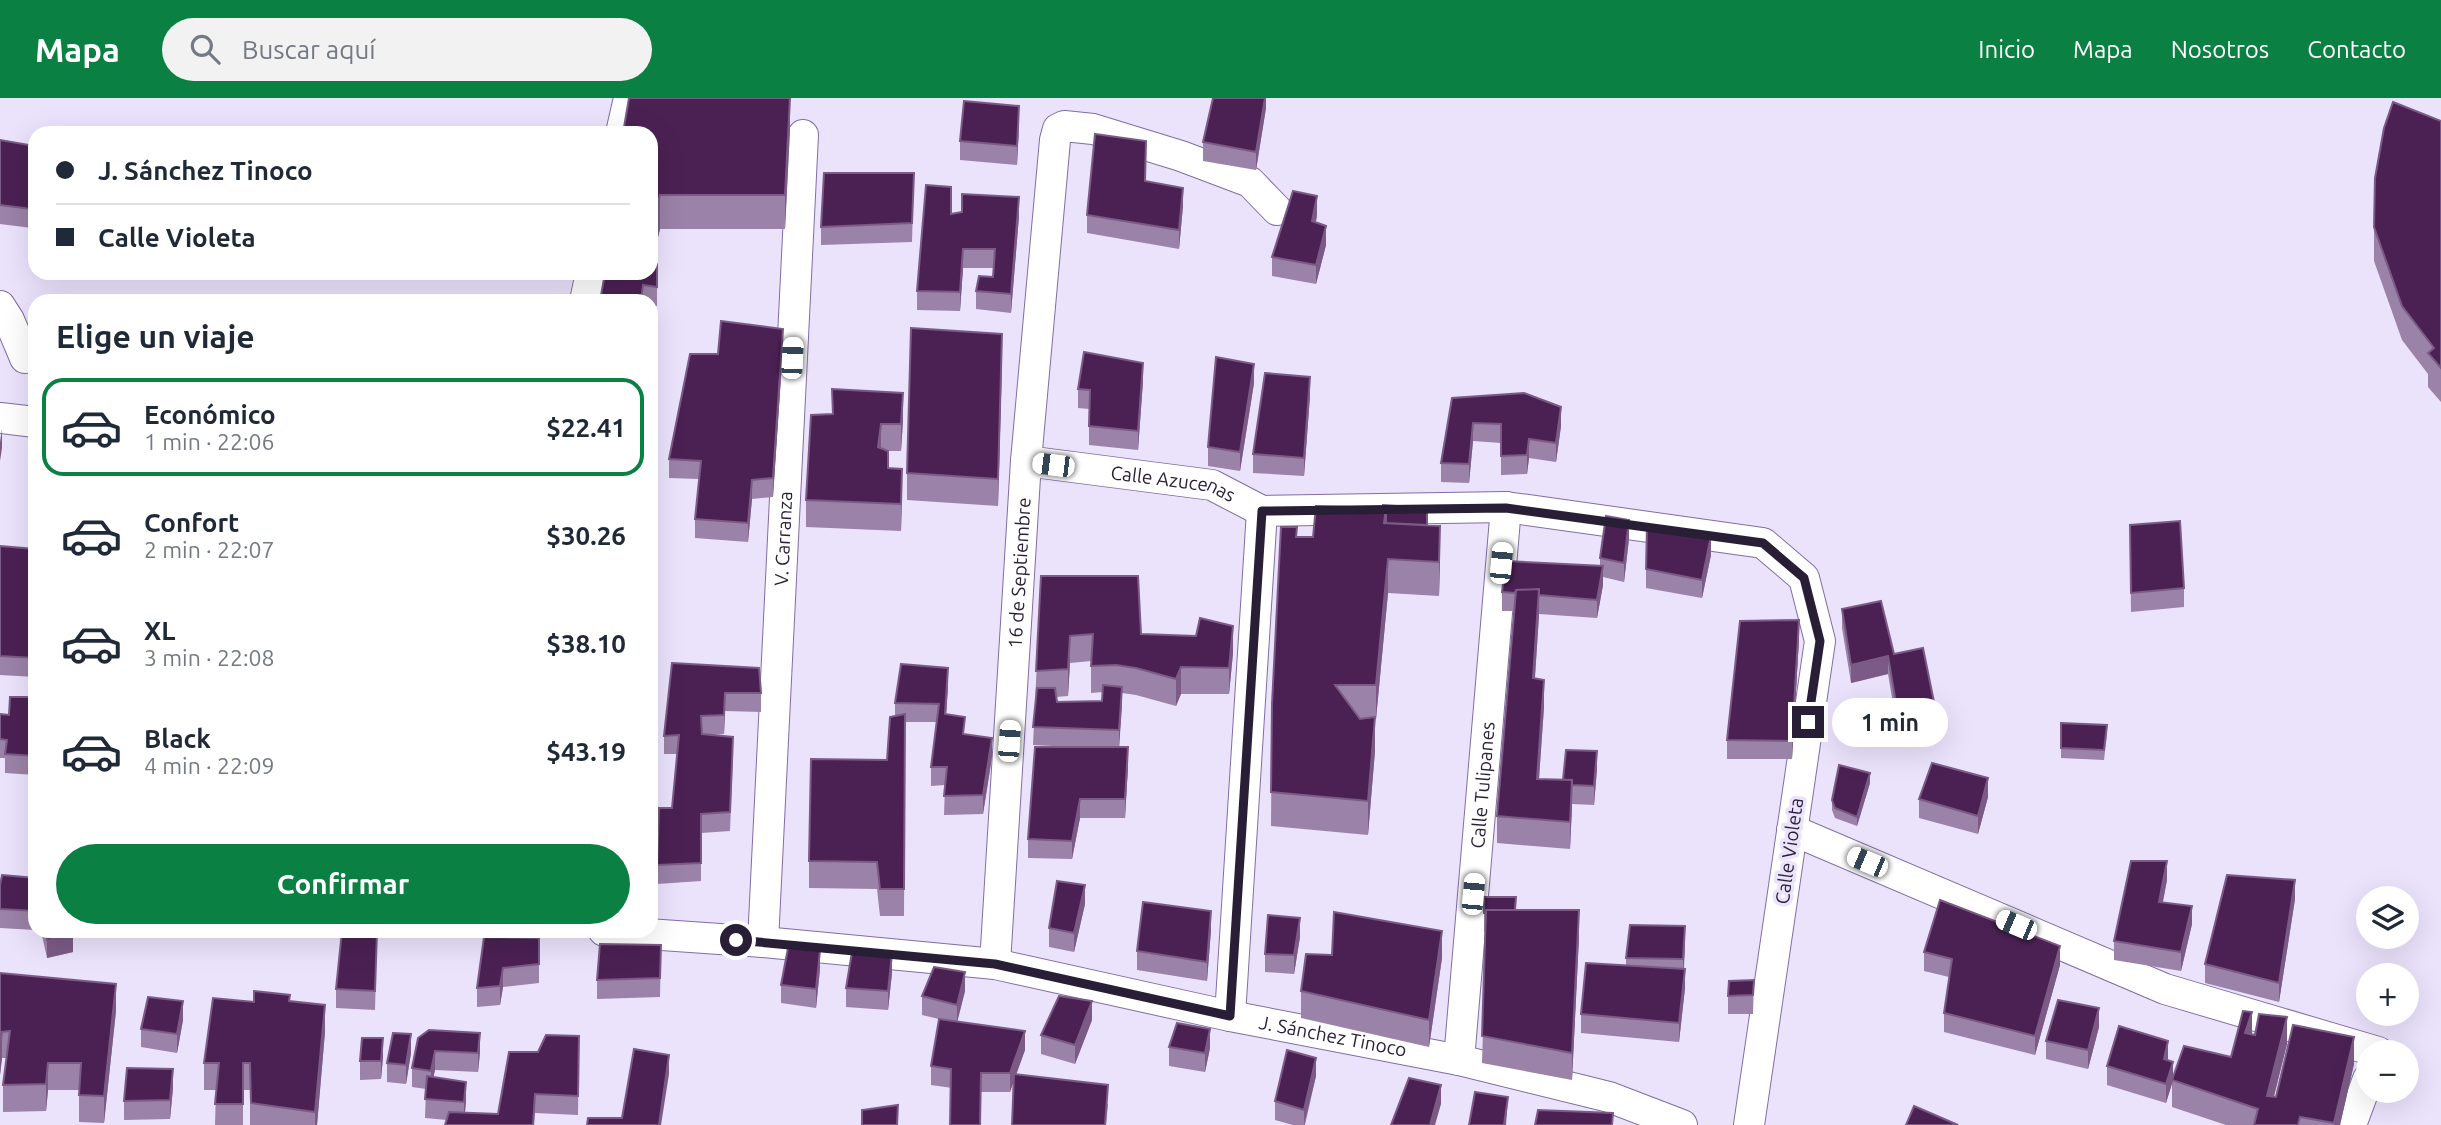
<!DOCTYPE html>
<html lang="es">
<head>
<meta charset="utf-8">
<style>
	body { margin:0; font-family:Ubuntu,sans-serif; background:#f2f2f3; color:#1f2937; height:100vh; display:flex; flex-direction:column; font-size:26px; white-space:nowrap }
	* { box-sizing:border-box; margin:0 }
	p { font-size:23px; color:#747a83 }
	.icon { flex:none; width:38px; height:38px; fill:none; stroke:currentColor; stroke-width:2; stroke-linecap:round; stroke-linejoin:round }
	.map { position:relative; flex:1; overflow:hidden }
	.details { position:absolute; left:28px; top:196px; width:630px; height:644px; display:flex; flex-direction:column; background:#fff; border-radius:21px; box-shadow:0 7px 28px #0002 }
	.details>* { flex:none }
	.banner { position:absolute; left:28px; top:28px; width:630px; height:154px; border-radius:21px; box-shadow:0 7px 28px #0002; display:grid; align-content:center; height:154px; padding:0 28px; background:#fff }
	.buttons { position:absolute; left:2356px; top:788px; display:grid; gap:14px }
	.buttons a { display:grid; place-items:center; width:63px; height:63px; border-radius:50%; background:#fff; box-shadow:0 7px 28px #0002; font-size:35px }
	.end { position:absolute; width:32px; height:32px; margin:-16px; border:9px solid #281f36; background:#fff; box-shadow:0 0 0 4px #fff }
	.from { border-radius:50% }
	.bubble { position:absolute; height:49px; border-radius:24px; background:#fff; box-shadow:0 7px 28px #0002; font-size:23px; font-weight:700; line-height:49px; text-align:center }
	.car { position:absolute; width:21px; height:42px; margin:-21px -10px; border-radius:9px; box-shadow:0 0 5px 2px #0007; background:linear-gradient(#fff 24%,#345 0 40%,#fff 0 76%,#345 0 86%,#fff 0) }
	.banner b { display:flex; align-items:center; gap:24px; height:66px; font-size:26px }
	.banner b+b { border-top:2px solid #e0e1e3 }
	.banner i { width:18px; height:18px; background:#1f2937 }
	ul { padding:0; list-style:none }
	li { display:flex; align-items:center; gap:21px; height:98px; margin:0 14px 10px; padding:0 14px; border:4px solid transparent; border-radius:21px }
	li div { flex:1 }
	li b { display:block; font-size:26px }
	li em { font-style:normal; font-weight:700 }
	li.current { border-color:#0b8043 }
	li>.icon { width:63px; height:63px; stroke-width:1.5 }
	h2 { padding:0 28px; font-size:32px; line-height:84px }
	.action { display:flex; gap:14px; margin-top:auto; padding:14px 28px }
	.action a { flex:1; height:80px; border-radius:42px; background:#0b8043; color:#fff; font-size:28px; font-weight:700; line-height:80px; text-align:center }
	header { display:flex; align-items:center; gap:42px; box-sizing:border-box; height:98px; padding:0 35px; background:#0b8043; color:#fff }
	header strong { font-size:33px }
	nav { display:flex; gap:38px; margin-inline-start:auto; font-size:24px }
	.search { width:490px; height:63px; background:#f2f2f3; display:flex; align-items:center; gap:18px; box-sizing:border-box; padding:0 24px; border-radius:38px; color:#747a83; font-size:26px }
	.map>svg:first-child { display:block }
</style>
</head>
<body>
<header>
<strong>Mapa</strong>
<div class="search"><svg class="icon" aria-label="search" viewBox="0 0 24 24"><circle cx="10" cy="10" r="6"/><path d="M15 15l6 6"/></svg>Buscar aquí</div>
<nav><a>Inicio</a><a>Mapa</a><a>Nosotros</a><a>Contacto</a></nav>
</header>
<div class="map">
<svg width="2441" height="1027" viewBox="0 0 2441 1027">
	<rect width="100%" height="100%" fill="#ebe3fc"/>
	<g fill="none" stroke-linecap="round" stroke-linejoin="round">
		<g stroke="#816da4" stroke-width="32">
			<g id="minor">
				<path d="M621 35 629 0"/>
				<path d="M585 203 591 175"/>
				<path d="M0 208 9 222 25 260"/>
				<path d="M0 320 35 324"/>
				<path id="s1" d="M1026 363 1212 387 1262 413 1506 409 1763 445 1804 480 1820 543 1749 1027"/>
				<path d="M1792 732 2165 891 2378 954"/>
				<path id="s2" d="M604 833 763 844 995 866 1230 918 1459 962 1609 999 1682 1027"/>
				<path id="s3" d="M763 844 803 37"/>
				<path id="s4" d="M995 866 1026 363 1055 42 1058 31 1064 28 1093 31 1181 58 1250 84 1277 112"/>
				<path d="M1230 918 1262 413"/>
				<path id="s5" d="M1459 962 1506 409"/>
				<path d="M2351 1027 2368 981"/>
			</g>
		</g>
		<use href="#minor" stroke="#fff" stroke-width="30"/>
	</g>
	<path fill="#9b82a8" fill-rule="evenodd" d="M1266 0V10L1256 72 1203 63V44Z
		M2441 23V304L2428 289V276L2402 242 2374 163V129Z
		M1019 26 1017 67 960 62V43Z
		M790 31 785 131H660L654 156H651V35Z
		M0 42 35 48 32 130 0 126Z
		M914 75 912 144 821 147V129Z
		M1183 108 1179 151 1087 135V117Z
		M951 116 1019 118 1011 215 976 211V193L993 179 994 170H963L960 213 917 212V193Z
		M1317 117 1316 124 1326 147 1316 186 1272 178V159Z
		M657 166V208L651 207V203H600Z
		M783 249 773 399 752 401 748 444 695 440V421L699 381 669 380V361L718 256Z
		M1002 263 998 408 907 402V375Z
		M1143 283 1138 352 1089 347V311L1078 310V291Z
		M1254 285 1240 373 1208 368V349Z
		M832 291 903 322 901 353H888V370L902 397 901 433 806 429V402L832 316Z
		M1310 298 1304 378 1253 375V356Z
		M1452 300 1561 328 1556 364 1529 360 1527 376 1501 377V345L1473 343 1469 385 1441 384V365Z
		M1427 427 1440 462 1439 498 1388 495 1376 621H1375V653L1368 737 1271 728 1272 606 1297 439H1313Z
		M2130 427 2184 490V509L2131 514Z
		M1629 441 1624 484 1603 479V487L1597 520 1539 516 1535 580 1544 609 1539 681 1563 682 1597 671 1594 707 1572 706 1570 751 1497 745V718L1514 513H1502V494L1600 468V460Z
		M0 448 35 451V579L0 577Z
		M1711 457 1702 500 1646 490V471Z
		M1041 478 1141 536 1233 555 1229 596H1181L1176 608 1136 597 1122 595 1119 649 1128 668 1125 720H1080L1072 761 1028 760V741L1073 649 1033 647ZM1091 563V595L1103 594 1102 603 1057 604 1056 599 1068 598 1070 565Z
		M1842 511 1894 556 1934 604V623L1897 630 1888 576 1851 585 1842 530Z
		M1799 541 1792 661H1727V642Z
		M672 565 761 595V614L725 613 724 636 708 637 733 657 730 733 701 735V783L657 786V767L672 710 677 656H664V638Z
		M948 588 946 616 965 636 992 659 983 716 944 717 945 687 931 688V669L936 624H905L904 818H880L877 791 809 790V763L887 662 895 618V605Z
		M35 599V677L5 675V660H0V616L9 617Z
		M2061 625 2107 636 2104 662 2061 660Z
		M1870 685 1857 728 1835 720 1832 712V702Z
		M1988 699 1978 736 1919 720V701Z
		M35 780V832L0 830V787Z
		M2167 782 2163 804 2192 826 2181 873 2114 862V843Z
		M1484 799 1579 839 1572 982 1482 965 1486 834H1484Z
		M2295 801 2279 904 2205 885V866Z
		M1085 806 1074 854 1049 849V830Z
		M1211 832 1207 883 1137 872V853Z
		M41 833H73V854L47 860Z
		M377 833 375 912 336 910V891Z
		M1300 839 1294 876 1265 874V856Z
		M539 840V885L503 889 500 907 477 909V890Z
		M661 847 660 899 597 901V882Z
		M1685 847 1684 871 1685 890 1679 944 1581 935V916L1626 868V860Z
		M1924 854 2060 867 2035 957 1944 934V915L1949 879 1924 873Z
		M1332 857 1442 860 1429 949 1301 920V893Z
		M820 871 816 910 781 905V887Z
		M0 875 116 913 104 1025 79 1024V992H48L46 1013 3 1014V987L7 960H2L0 977Z
		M892 875 888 912 846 909V890Z
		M1754 882 1753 916H1728V898Z
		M965 893 957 923 1025 952 1016 976 1108 1006 1106 1027H1012L1013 984 1010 994H981L931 987V968L939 921 922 917V898Z
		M290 903 325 934 317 1027H250V992H243V1027H215L216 992H204V965L254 904Z
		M183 922 177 955 141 949V931Z
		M1092 922 1075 966 1041 956V937Z
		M2099 929 2088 971 2046 961V943Z
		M2252 936 2287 946 2274 999H2276L2354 966 2340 1027H2226L2172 1009V983L2166 1005 2107 987V968L2168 962 2173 981 2231 959Z
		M579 938 578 1017 535 1015 534 1027H445L447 1022 425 1020 426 991 412 989V970L418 940 480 954 478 974 435 972 433 979 466 1003 465 1015 498 1016 538 954Z
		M1169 949 1210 950 1205 974 1169 968Z
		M411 955 406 986 387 984V965Z
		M383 959 381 981 360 982V963Z
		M1316 978 1305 1027H1293L1275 1022V1003Z
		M173 990 170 1021 124 1022V1003Z"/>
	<path fill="#7b5b86" d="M790 0V31L785 131V97Z
		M1265 0H1266V10L1256 72V54Z
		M1019 8V26L1017 67V48Z
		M35 53V72L32 130V111Z
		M1183 90V108L1179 151V132Z
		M660 97V131L654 156V122Z
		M1317 98V117L1312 142V123Z
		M1019 99V118L1011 215V196Z
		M1326 128V147L1316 186V167Z
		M963 151V170L960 213V194Z
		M783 231V249L773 399V380Z
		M1002 236V263L998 408V381Z
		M1143 265V283L1138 352V333Z
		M1254 266V285L1240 373V354Z
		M1310 279V298L1304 378V360Z
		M903 295V322L901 353V326Z
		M1561 309V328L1556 364V345Z
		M1473 325V343L1469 385V366Z
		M881 326V353L878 349Z
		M2 331V350L0 363V344Z
		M1529 341V360L1527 376V357Z
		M902 371V397L901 433V406Z
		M752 382V401L748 444V425Z
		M1629 422V441L1624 484V465Z
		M1440 428V462L1439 498V464Z
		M1711 438V457L1702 500V482Z
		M1388 461V495L1376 621V587Z
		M1603 468V487L1597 520V502Z
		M1539 491V518L1533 607V580Z
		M1799 522V541L1792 661V643Z
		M1233 528V555L1229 596V570Z
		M1070 538V565L1068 598V571Z
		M1888 558V576L1851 585V567Z
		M1181 569V596L1176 608V581Z
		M948 570V588L945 635V616Z
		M1544 582V609L1537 708V681Z
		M1122 589V608L1119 651V632Z
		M725 595V613L724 636V617Z
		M1375 619V653L1368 737V703Z
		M992 640V659L983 716V697Z
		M1128 649V668L1125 720V701Z
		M1597 653V671L1594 707V688Z
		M1870 675V685L1857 728V719Z
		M1988 680V699L1978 736V718Z
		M1572 682V709L1570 751V724Z
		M1080 701V720L1072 761V743Z
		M2167 763V782L2159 822V804Z
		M2295 782V801L2279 904V885Z
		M1085 787V806L1074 854V835Z
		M2192 808V826L2181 873V854Z
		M1579 812V839L1572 982V955Z
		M1211 813V832L1207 883V864Z
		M1300 820V839L1294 876V857Z
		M1685 828V847L1683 880V861Z
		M1442 833V860L1429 949V922Z
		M73 836V854L47 860V842Z
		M2060 848V867L2035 957V938Z
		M820 853V871L816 910V891Z
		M892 856V875L888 912V893Z
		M503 870V889L500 907V888Z
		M1685 871V890L1679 944V925Z
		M965 874V893L957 925V907Z
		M116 886V913L104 1025V998Z
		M183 903V922L177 955V936Z
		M1092 903V922L1075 966V947Z
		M325 907V934L317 1027H315V1014Z
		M2099 910V929L2088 971V952Z
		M2252 914V941L2245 935Z
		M2287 919V946L2267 1025V998Z
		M1210 931V950L1205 974V955Z
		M1025 933V952L1010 994V975Z
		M2 934V960L0 977V950Z
		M480 935V954L478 974V955Z
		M411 936V955L406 986V967Z
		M2354 939V966L2340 1027H2334Z
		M383 940V959L381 981V963Z
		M2168 943V962L2164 961Z
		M435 953V972L431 991V973Z
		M669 957V976L661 1027H659Z
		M1316 960V978L1304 1027V1012Z
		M2173 964V983L2166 1005V986Z
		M48 965V992L46 1013V986Z
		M173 971V990L170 1021V1002Z
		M466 984V1003L464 1023V1004Z
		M1441 987V1006L1435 1027H1430Z
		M1508 999 1506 1027H1504Z"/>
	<path fill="#4b2153" stroke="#7b5b86" stroke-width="2" d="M629 0H790L785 97H660L654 122H651V35H623Z
		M1213 0H1265L1256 54 1203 44Z
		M964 3 1019 8 1017 48 960 43Z
		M2393 4 2441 23V270L2428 255 2434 250 2402 208 2374 129 2375 80 2384 30Z
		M1095 36 1146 43 1145 83 1183 90 1179 132 1087 117Z
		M0 42 35 48 32 111 0 107Z
		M824 75H914L912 125 821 129Z
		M926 87 951 89V116L962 114V96L1019 99 1011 196 976 193 979 178 993 179 995 151H963L960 194 917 193Z
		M1293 93 1317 98 1312 123 1326 128 1316 167 1272 159Z
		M651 166H657V189L643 187 641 203H600L605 175H651Z
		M721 223 783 231 773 380 752 382 748 425 695 421 701 363 669 361 690 256H718Z
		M911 230 1002 236 998 381 907 375Z
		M1084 254 1143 265 1138 333 1089 328 1090 292 1078 291Z
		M1216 259 1254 266 1240 354 1208 349Z
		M1265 275 1310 279 1304 360 1253 356Z
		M832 291 903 295 901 326H881L878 349 888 353V370L902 371 901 406 806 402 811 317 833 316Z
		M1524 295 1561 309 1556 345 1529 341 1527 357 1501 358V326L1473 325 1469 366 1441 365 1452 300Z
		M1383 407 1427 410V427L1386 425V410H1383Z
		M1316 408 1386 410 1384 425 1440 428 1439 464 1388 461 1376 587H1335L1360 621 1375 619 1368 703 1271 694 1272 606 1281 429H1297L1296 439H1313Z
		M1606 418 1629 422 1624 465 1600 460Z
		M2180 423 2184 490 2131 495 2130 427Z
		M1647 428 1711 438 1702 482 1646 471Z
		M0 448 35 451V560L0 558Z
		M1506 463 1603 468 1597 502 1539 497V491L1516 492 1515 495 1502 494Z
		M1041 478H1138L1141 536 1196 538 1200 520 1233 528 1229 570 1181 569 1176 581 1136 570 1116 567 1091 568 1093 536 1070 538 1068 571 1036 573Z
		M1539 491 1533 580 1544 582 1537 681 1572 682 1570 724 1497 718 1516 492Z
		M1881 503 1894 556 1923 550 1934 604 1897 611 1888 558 1851 567 1842 511Z
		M1799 522 1792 643 1727 642 1740 523Z
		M672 565 759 570 761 595H725L724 617 701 618 702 636 733 639 730 714 701 716V765L657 767 659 710H672L679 637 664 638Z
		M901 566 948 570 945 616 965 619 963 636 992 640 983 697 944 698 947 669H931L939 606 895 605Z
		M1103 587 1122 589 1119 632 1033 629 1037 590H1055L1057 604 1102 603Z
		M10 599H35V658L5 656 7 642 0 641V616L9 617Z
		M905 616 904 791H880L877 764 809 763 811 661 887 662 890 619Z
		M2061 625 2107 627 2104 652 2061 650Z
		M1035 649H1128L1125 701H1080L1072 743 1028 741Z
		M1566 652 1597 653 1594 688 1572 687V682H1563Z
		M1932 665 1988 680 1978 718 1919 701Z
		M1839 667 1870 675 1857 719 1835 710 1832 702Z
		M651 685H653L651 712Z
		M2131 763H2167L2159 804 2192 808 2181 854 2114 843Z
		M2 777 35 780V813L0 811V787Z
		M2227 777 2295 782 2279 885 2205 866Z
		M1057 783 1085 787 1074 835 1049 830Z
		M1484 799H1516L1515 812H1486V815H1484Z
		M1940 802 2060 848 2035 938 1944 915 1952 861 1924 854Z
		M1143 804 1211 813 1207 864 1137 853Z
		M1486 812H1579L1572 955 1482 938Z
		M1334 814 1442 833 1429 922 1301 893 1306 856 1332 857Z
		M1268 817 1300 820 1294 857 1265 856Z
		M1630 827 1685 828 1683 861 1626 860Z
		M45 833H73V836L47 842Z
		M342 833H377L375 893 336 891Z
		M484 839 539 840V866L503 870 500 888 477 890Z
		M600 846 661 847 660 880 597 882Z
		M788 850 820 853 816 891 781 887Z
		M852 854 892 856 888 893 846 890Z
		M1586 865 1685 871 1679 925 1581 916Z
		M934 869 965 874 957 907 922 898Z
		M0 875 116 886 104 998 79 997 81 965H48L46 986 3 987 10 933 2 934 0 950Z
		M1754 882 1753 897 1728 898 1729 883Z
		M254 893 290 897 289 903 325 907 315 1014 251 1005 250 965H243V1006H215L219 965H204L213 900 254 904Z
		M1059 898 1092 903 1075 947 1041 937Z
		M148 899 183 903 177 936 141 931Z
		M2058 902 2099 910 2088 952 2046 943Z
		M2243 913 2252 914 2245 935 2255 937 2259 916 2287 919 2267 998 2276 999 2293 927 2354 939 2334 1025 2300 1019 2298 1027H2254L2258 1011 2172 982 2184 948 2231 959Z
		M939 921 1025 933 1010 975H981L980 1027H950L951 971 931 968Z
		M1177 925 1210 931 1205 955 1169 949Z
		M2119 928 2168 943 2164 961 2173 964 2166 986 2107 968Z
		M429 932 480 935 478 955 435 953 431 973 412 970 418 940Z
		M393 935 411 936 406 967 387 965Z
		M546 937 579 938 578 998 535 996 533 1027H445L449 1014 498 1016 509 954H538Z
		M362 940H383L381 963H360Z
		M634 951 669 957 659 1027H587L588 1020H622Z
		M1287 952 1316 960 1304 1012 1275 1003Z
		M127 970 173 971 170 1002 124 1003Z
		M1014 976 1108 987 1105 1027H1012Z
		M427 978 466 984 464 1004 425 1001Z
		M1409 980 1441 987 1430 1027H1391Z
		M1475 994 1508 999 1504 1027H1469Z
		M898 1007 897 1027H862V1012Z
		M1914 1008 1958 1027H1906Z
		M1538 1012 1613 1015 1612 1027H1535Z"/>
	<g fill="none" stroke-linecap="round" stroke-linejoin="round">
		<path stroke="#281f36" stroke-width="9" d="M736 842 995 866 1230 918 1262 413 1506 410 1763 445 1804 480 1820 543 1808 624"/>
	</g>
	<g text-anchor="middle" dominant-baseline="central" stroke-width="7" stroke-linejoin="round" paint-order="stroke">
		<g font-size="19" fill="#281f36" stroke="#ebe3fc">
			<text stroke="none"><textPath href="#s1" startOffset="149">Calle Azucenas</textPath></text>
			<text stroke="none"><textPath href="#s3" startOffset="404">V. Carranza</textPath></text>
			<text stroke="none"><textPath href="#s4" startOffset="392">16 de Septiembre</textPath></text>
			<text stroke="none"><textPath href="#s5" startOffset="276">Calle Tulipanes</textPath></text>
			<text transform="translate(1789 753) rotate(-82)">Calle Violeta</text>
			<text stroke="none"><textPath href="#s2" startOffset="738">J. Sánchez Tinoco</textPath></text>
		</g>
	</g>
</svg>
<div class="buttons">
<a><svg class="icon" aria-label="layers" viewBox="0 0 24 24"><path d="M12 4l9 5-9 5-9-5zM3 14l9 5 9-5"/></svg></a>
<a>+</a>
<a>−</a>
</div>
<i class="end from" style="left:736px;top:842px"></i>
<i class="end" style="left:1808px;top:624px"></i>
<div class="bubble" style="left:1832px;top:600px;width:116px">1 min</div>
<i class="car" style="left:792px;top:260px;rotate:3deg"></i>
<i class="car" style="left:1053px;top:367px;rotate:277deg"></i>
<i class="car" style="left:1501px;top:465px;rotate:5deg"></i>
<i class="car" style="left:1009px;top:643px;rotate:4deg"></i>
<i class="car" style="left:1867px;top:764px;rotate:293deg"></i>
<i class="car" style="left:1473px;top:796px;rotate:5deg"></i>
<i class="car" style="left:2016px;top:827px;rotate:293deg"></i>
<div class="banner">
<b><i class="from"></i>J. Sánchez Tinoco</b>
<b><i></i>Calle Violeta</b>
</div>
<section class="details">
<h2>Elige un viaje</h2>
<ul>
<li class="current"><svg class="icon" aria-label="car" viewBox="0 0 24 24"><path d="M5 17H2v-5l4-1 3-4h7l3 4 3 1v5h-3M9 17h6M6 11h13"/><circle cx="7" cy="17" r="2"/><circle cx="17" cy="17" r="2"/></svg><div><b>Económico</b><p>1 min · 22:06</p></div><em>$22.41</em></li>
<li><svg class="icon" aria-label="car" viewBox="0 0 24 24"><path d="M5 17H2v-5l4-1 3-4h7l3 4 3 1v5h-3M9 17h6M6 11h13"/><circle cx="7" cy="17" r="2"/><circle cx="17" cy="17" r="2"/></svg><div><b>Confort</b><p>2 min · 22:07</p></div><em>$30.26</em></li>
<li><svg class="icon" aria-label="car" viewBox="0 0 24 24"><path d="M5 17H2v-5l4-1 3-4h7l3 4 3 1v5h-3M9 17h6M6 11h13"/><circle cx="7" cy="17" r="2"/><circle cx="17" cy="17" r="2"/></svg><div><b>XL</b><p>3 min · 22:08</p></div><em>$38.10</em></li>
<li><svg class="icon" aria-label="car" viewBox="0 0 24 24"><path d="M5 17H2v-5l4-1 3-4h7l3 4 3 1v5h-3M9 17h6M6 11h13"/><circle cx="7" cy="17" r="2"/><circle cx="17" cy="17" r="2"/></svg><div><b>Black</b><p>4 min · 22:09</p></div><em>$43.19</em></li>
</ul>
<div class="action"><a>Confirmar</a></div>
</section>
</div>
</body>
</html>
